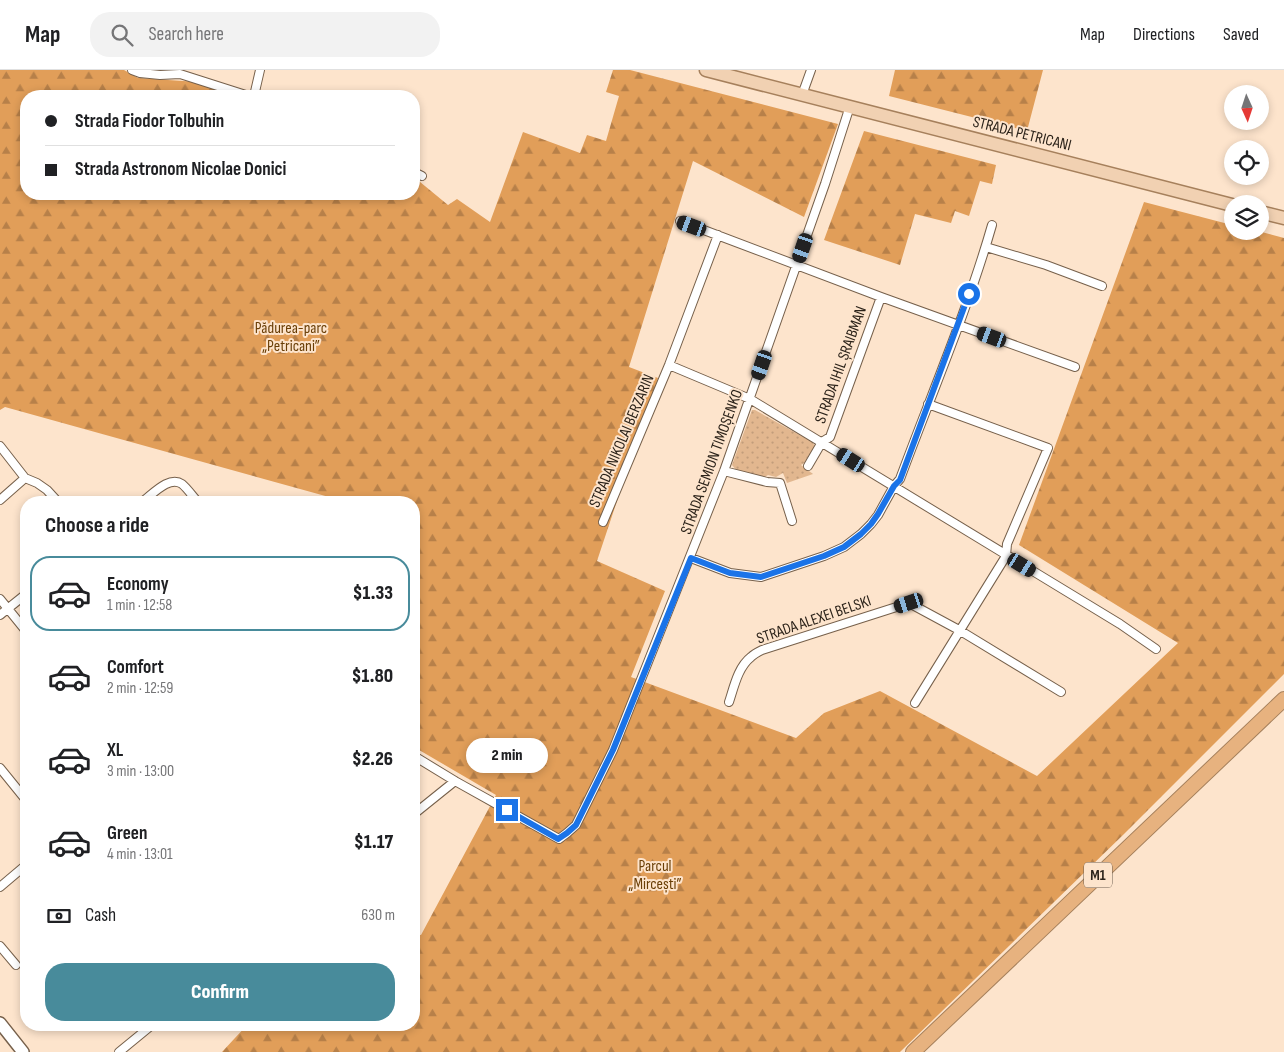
<!DOCTYPE html>
<html lang="en">
<head>
<meta charset="utf-8">
<style>
	body { margin:0; font-family:"Sofia Sans Condensed",sans-serif; background:#f2f2f2; color:#202124; height:100vh; display:flex; flex-direction:column; font-size:19px; white-space:nowrap }
	* { box-sizing:border-box; margin:0 }
	p { font-size:16px; color:#757577 }
	.icon { flex:none; width:28px; height:28px; fill:none; stroke:currentColor; stroke-width:2; stroke-linecap:round; stroke-linejoin:round }
	.map { position:relative; flex:1; overflow:hidden }
	.side { position:absolute; left:20px; top:426px; width:400px; height:535px; display:flex; flex-direction:column; background:#fff; border-radius:20px; box-shadow:0 2px 8px #0003 }
	.side>* { flex:none }
	.top-card { position:absolute; left:20px; top:20px; width:400px; height:110px; border-radius:20px; box-shadow:0 2px 8px #0003; display:grid; align-content:center; height:110px; padding:0 25px; background:#fff }
	.needle { width:32px; rotate:177deg }
	.fabs { position:absolute; left:1224px; top:15px; display:grid; gap:10px }
	.fabs a { display:grid; place-items:center; width:45px; height:45px; border-radius:50%; background:#fff; box-shadow:0 2px 8px #0003; font-size:25px }
	.end { position:absolute; width:22px; height:22px; margin:-11px; border:6px solid #1a73e8; background:#fff; box-shadow:0 0 0 2px #fff }
	.from { border-radius:50% }
	.bubble { position:absolute; height:35px; border-radius:18px; background:#fff; box-shadow:0 2px 8px #0003; font-size:16px; font-weight:800; line-height:35px; text-align:center }
	.car { position:absolute; width:15px; height:30px; margin:-15px -8px; border-radius:6px; box-shadow:0 0 4px 1px #0007; background:linear-gradient(#222 24%,#8ab4d8 0 40%,#222 0 76%,#8ab4d8 0 86%,#222 0) }
	.top-card b { display:flex; align-items:center; gap:18px; height:48px; font-size:19px }
	.top-card b+b { border-top:1px solid #e0e0e0 }
	.top-card i { width:12px; height:12px; background:#202124 }
	ul { padding:0; list-style:none }
	li { display:flex; align-items:center; gap:15px; height:75px; margin:0 10px 8px; padding:0 15px; border:2px solid transparent; border-radius:20px }
	li div { flex:1 }
	li b { display:block; font-size:19px }
	li em { font-style:normal; font-weight:800 }
	li.current { border-color:#488b9b }
	li>.icon { width:45px; height:45px; stroke-width:1.5 }
	h2 { padding:0 25px; font-size:22px; line-height:60px }
	.pay { display:flex; align-items:center; gap:12px; height:55px; padding:0 25px; font-size:19px }
	.pay p { margin-inline-start:auto }
	.button { display:flex; gap:10px; margin-top:auto; padding:10px 25px }
	.button a { flex:1; height:58px; border-radius:20px; background:#488b9b; color:#fff; font-size:20px; font-weight:800; line-height:58px; text-align:center }
	header { display:flex; align-items:center; gap:30px; box-sizing:border-box; height:70px; padding:0 25px; background:#fff; border-bottom:1px solid #e0e0e0 }
	header strong { font-size:24px }
	nav { display:flex; gap:28px; margin-inline-start:auto; font-size:18px }
	.search { width:350px; height:45px; background:#f2f2f2; display:flex; align-items:center; gap:12px; box-sizing:border-box; padding:0 18px; border-radius:20px; color:#757577; font-size:19px }
	.map>svg:first-child { display:block }
</style>
</head>
<body>
<header>
<strong>Map</strong>
<div class="search"><svg class="icon" aria-label="search" viewBox="0 0 24 24"><circle cx="10" cy="10" r="6"/><path d="M15 15l6 6"/></svg>Search here</div>
<nav><a>Map</a><a>Directions</a><a>Saved</a></nav>
</header>
<div class="map">
<svg width="1284" height="982" viewBox="0 0 1284 982">
	<defs>
		<pattern id="forest-firs" width="22" height="20" patternUnits="userSpaceOnUse" patternTransform="scale(1.25)"><rect width="22" height="20" fill="#e19e59"/><path d="M5 1l3.5 6h-7zM16 11l3.5 6h-7z" fill="#b78049"/></pattern>
		<pattern id="park-dots" width="8" height="8" patternUnits="userSpaceOnUse" patternTransform="scale(1.25)"><rect width="8" height="8" fill="#e2b78f"/><path d="M2 2h.1M6 6h.1" fill="none" stroke="#c29d7b" stroke-width="1.8" stroke-linecap="round"/></pattern>
	</defs>
	<rect width="100%" height="100%" fill="#fde4cc"/>
	<path fill="url(#forest-firs)" d="M0 0H124L138 8 198 12 241 26H26V124H414V107L448 135 457 129 490 152 523 62 580 83 587 65 606 71 619 26 606 22 613 0H630L838 54 804 147 693 91 629 297 658 308 597 491 665 521 631 607 796 668 824 643 880 621 1037 706 1178 573 1019 475 1144 132 1232 155V161H1258L1284 168V604L1124 764 900 982H222L247 955H414V864L421 865 496 725 414 677V432H347L5 337 0 340Z
		M895 0H1043L1027 61 889 26Z
		M864 61 996 95 992 114 980 111 969 146 955 141 951 153 915 144 900 195 824 170Z"/>
	<path fill="url(#park-dots)" d="M752 340H755L812 372 815 376 804 393 801 395 813 404 787 413 783 403 776 407 768 405 763 408 737 401 732 395Z"/>
	<g fill="none" stroke-linecap="round" stroke-linejoin="round">
		<g stroke="#76604b" stroke-width="10">
			<path id="street" d="M132 0 140 3 160 5 180 4 249 26
				M802 25 811 0
				M254 26 260 0
				M414 102 422 106
				M680 151 881 227 1075 297
				M986 177 1046 195 1102 216
				M669 295 750 329 1120 554 1156 579
				M0 376 25 408 37 413 47 420 58 432
				M808 396 822 372 830 367 881 227
				M724 401 767 412 780 413 792 451
				M0 430 25 408
				M142 432C152 425 169 405 182 414 188 419 193 427 198 432
				M603 452 669 295 718 165
				M691 488 730 503 761 507 824 486 844 477 861 464 871 454 878 445 894 416 900 409C931 325 967 242 992 155
				M0 529 26 561
				M0 545 26 524
				M729 632C734 617 738 597 751 587 754 584 758 582 762 580L909 533 959 560 1061 622
				M915 633 1006 486 1007 474 1048 378 928 334
				M414 686 455 711 559 769 567 763 576 755 613 680 724 401 825 114 850 36
				M0 698 26 730
				M414 744 455 711
				M0 817 26 795
				M0 876 16 895
				M119 982 152 955"/>
		</g>
		<g stroke="#76604b" stroke-width="14">
			<path id="secondary" d="M0 953 23 982"/>
		</g>
		<g stroke="#a6805c" stroke-width="15">
			<path id="primary" d="M706 0 1232 135
				M1260 142 1284 148"/>
		</g>
		<g stroke="#a6805c" stroke-width="16">
			<path id="highway" d="M913 982 1284 629"/>
		</g>
		<use href="#street" stroke="#fff" stroke-width="8"/>
		<use href="#secondary" stroke="#fff" stroke-width="11"/>
		<use href="#primary" stroke="#f1d1b2" stroke-width="12"/>
		<use href="#highway" stroke="#e7b27f" stroke-width="14"/>
	</g>
	<g fill="none" stroke-linecap="round" stroke-linejoin="round">
		<path stroke="#1a73e8" stroke-width="6" d="M507 740 558 769 567 763 576 755 613 680 691 488 730 503 761 507 824 486 844 477 861 464 871 454 878 444 894 416 900 410 969 224"/>
	</g>
	<g text-anchor="middle" dominant-baseline="central" stroke-width="4" stroke-linejoin="round" paint-order="stroke">
		<rect fill="#fde4cc" stroke="#6b5d4f" stroke-width="1" x="1084" y="792.5" width="28" height="25" rx="4"/>
		<g font-size="15" font-weight="bold" fill="#2c231a">
			<text x="1098" y="805">M1</text>
		</g>
		<g font-size="16" fill="#2c231a" stroke="#fde4cc">
			<text transform="translate(1022 64) rotate(14)">STRADA PETRICANI</text>
			<text transform="translate(841 295) rotate(-70)">STRADA IHIL ȘRAIBMAN</text>
			<text transform="translate(622 371) rotate(-67)">STRADA NIKOLAI BERZARIN</text>
			<text transform="translate(712 392) rotate(-70)">STRADA SEMION TIMOȘENKO</text>
			<text transform="translate(814 550) rotate(-19)">STRADA ALEXEI BELSKI</text>
		</g>
		<g font-size="16" fill="#6a3e06" stroke="#fde4cc">
			<text x="291" y="258">Pădurea-parc<tspan x="291" dy="18">„Petricani”</tspan></text>
			<text x="655" y="796">Parcul<tspan x="655" dy="18">„Mircești”</tspan></text>
		</g>
	</g>
</svg>
<div class="fabs">
<a><svg class="needle" viewBox="-14 -14 28 28"><path d="M0-13l5 13h-10z" fill="#e53935"/><path d="M0 13l5-13h-10z" fill="#757577"/></svg></a>
<a><svg class="icon" aria-label="locate" viewBox="0 0 24 24"><circle cx="12" cy="12" r="6"/><path d="M12 2v4M12 18v4M2 12h4M18 12h4"/></svg></a>
<a><svg class="icon" aria-label="layers" viewBox="0 0 24 24"><path d="M12 4l9 5-9 5-9-5zM3 14l9 5 9-5"/></svg></a>
</div>
<i class="end from" style="left:969px;top:224px"></i>
<i class="end" style="left:507px;top:740px"></i>
<div class="bubble" style="left:466px;top:668px;width:82px">2 min</div>
<i class="car" style="left:692px;top:156px;rotate:290deg"></i>
<i class="car" style="left:803px;top:178px;rotate:199deg"></i>
<i class="car" style="left:992px;top:267px;rotate:290deg"></i>
<i class="car" style="left:762px;top:295px;rotate:199deg"></i>
<i class="car" style="left:851px;top:390px;rotate:302deg"></i>
<i class="car" style="left:1022px;top:495px;rotate:121deg"></i>
<i class="car" style="left:909px;top:533px;rotate:252deg"></i>
<div class="top-card">
<b><i class="from"></i>Strada Fiodor Tolbuhin</b>
<b><i></i>Strada Astronom Nicolae Donici</b>
</div>
<section class="side">
<h2>Choose a ride</h2>
<ul>
<li class="current"><svg class="icon" aria-label="car" viewBox="0 0 24 24"><path d="M5 17H2v-5l4-1 3-4h7l3 4 3 1v5h-3M9 17h6M6 11h13"/><circle cx="7" cy="17" r="2"/><circle cx="17" cy="17" r="2"/></svg><div><b>Economy</b><p>1 min · 12:58</p></div><em>$1.33</em></li>
<li><svg class="icon" aria-label="car" viewBox="0 0 24 24"><path d="M5 17H2v-5l4-1 3-4h7l3 4 3 1v5h-3M9 17h6M6 11h13"/><circle cx="7" cy="17" r="2"/><circle cx="17" cy="17" r="2"/></svg><div><b>Comfort</b><p>2 min · 12:59</p></div><em>$1.80</em></li>
<li><svg class="icon" aria-label="car" viewBox="0 0 24 24"><path d="M5 17H2v-5l4-1 3-4h7l3 4 3 1v5h-3M9 17h6M6 11h13"/><circle cx="7" cy="17" r="2"/><circle cx="17" cy="17" r="2"/></svg><div><b>XL</b><p>3 min · 13:00</p></div><em>$2.26</em></li>
<li><svg class="icon" aria-label="car" viewBox="0 0 24 24"><path d="M5 17H2v-5l4-1 3-4h7l3 4 3 1v5h-3M9 17h6M6 11h13"/><circle cx="7" cy="17" r="2"/><circle cx="17" cy="17" r="2"/></svg><div><b>Green</b><p>4 min · 13:01</p></div><em>$1.17</em></li>
</ul>
<div class="pay"><svg class="icon" aria-label="cash" viewBox="0 0 24 24"><path d="M3 7h18v10H3z"/><circle cx="12" cy="12" r="2"/></svg>Cash<p>630 m</p></div>
<div class="button"><a>Confirm</a></div>
</section>
</div>
</body>
</html>
